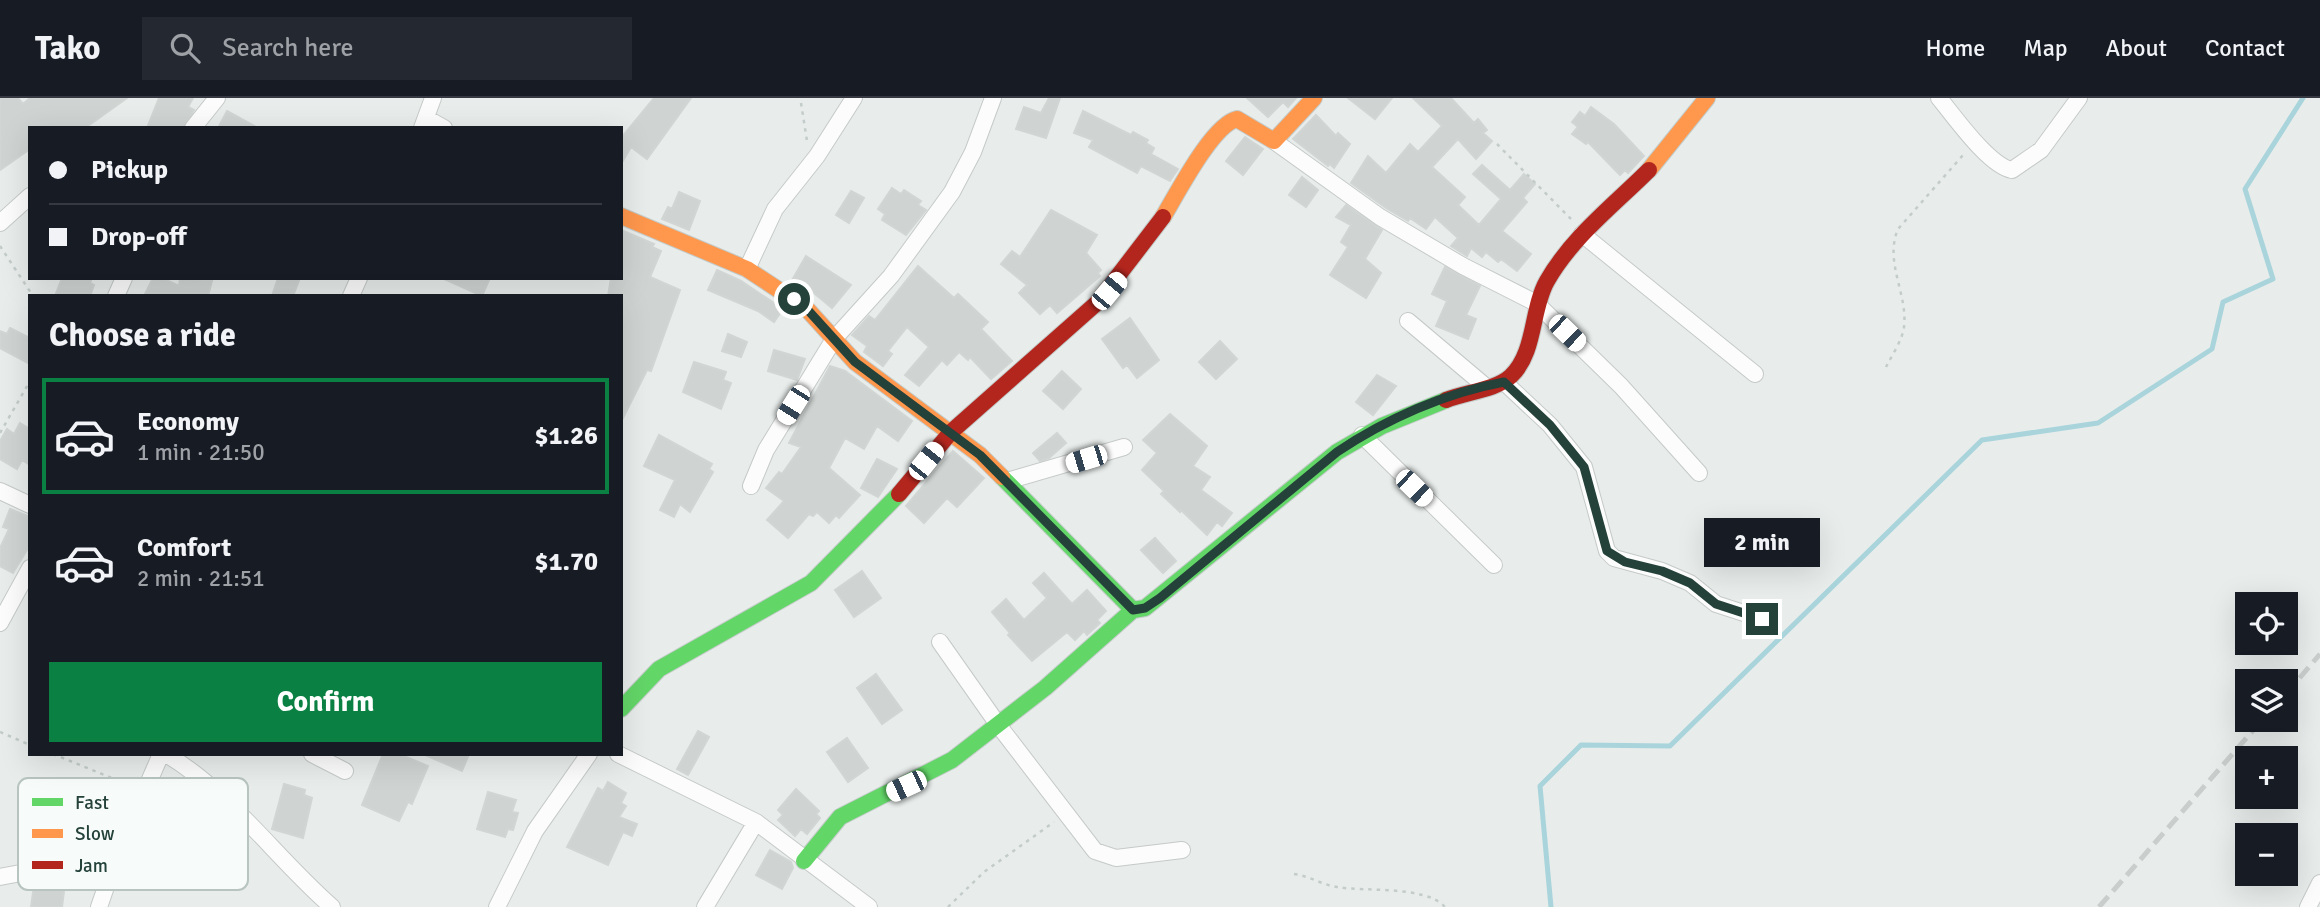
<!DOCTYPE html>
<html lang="en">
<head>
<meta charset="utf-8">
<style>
	body { margin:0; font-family:Signika,sans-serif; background:#242831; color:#f1f3f6; height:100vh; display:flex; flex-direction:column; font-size:26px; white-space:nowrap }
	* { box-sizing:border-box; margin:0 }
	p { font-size:23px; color:#9ea1a6 }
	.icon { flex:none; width:38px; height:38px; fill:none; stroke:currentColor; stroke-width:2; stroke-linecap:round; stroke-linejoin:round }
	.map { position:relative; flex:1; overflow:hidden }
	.panel { position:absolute; left:28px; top:196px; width:595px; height:462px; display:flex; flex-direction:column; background:#171b24; border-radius:0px; box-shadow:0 7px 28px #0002 }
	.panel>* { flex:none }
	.hud { position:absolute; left:28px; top:28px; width:595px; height:154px; border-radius:0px; box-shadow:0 7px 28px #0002; display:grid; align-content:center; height:154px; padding:0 21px; background:#171b24 }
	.tools { position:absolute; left:2235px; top:494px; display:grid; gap:14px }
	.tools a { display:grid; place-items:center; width:63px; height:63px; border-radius:0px; background:#171b24; box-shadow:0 7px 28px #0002; font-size:35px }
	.end { position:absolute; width:32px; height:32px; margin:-16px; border:9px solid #24423a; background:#fff; box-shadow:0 0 0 4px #fff }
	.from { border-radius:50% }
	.bubble { position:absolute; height:49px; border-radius:0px; background:#171b24; box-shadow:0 7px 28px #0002; font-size:23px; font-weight:700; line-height:49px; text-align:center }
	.car { position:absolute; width:21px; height:42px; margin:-21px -10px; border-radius:9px; box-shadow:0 0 5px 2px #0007; background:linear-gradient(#fff 24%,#345 0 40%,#fff 0 76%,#345 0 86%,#fff 0) }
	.hud b { display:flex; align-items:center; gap:24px; height:66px; font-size:26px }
	.hud b+b { border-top:2px solid #363941 }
	.hud i { width:18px; height:18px; background:#f1f3f6 }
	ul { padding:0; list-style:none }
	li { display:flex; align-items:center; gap:21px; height:116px; margin:0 14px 10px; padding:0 7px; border:4px solid transparent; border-radius:0px }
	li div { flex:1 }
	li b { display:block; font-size:26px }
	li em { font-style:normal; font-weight:700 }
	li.active { border-color:#0b8043 }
	li>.icon { width:63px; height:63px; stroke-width:1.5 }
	h2 { padding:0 21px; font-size:32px; line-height:84px }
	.action { display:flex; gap:14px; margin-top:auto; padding:14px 21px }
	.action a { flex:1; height:80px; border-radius:0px; background:#0b8043; color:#fff; font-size:28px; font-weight:700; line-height:80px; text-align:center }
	header { display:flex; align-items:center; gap:42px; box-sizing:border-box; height:98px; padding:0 35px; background:#171b24; border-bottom:2px solid #363941 }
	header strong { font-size:33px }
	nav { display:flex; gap:38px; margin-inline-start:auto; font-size:24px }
	.search { width:490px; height:63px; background:#242831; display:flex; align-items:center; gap:18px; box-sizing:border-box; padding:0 24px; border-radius:0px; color:#9ea1a6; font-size:26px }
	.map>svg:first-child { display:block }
</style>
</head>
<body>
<header>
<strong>Tako</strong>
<div class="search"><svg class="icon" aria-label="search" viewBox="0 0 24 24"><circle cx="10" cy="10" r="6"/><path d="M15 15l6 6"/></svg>Search here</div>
<nav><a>Home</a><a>Map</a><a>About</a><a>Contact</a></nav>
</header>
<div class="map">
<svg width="2320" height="809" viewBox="0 0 2320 809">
	<rect width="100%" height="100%" fill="#e8edeb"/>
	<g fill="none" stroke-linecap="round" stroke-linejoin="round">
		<path stroke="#a9d4db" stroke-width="5" d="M1551 809 1540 688 1581 647 1670 648 1982 342 2098 325 2212 251 2223 204 2273 181 2245 91 2303 0"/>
	</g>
	<path fill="#cfd4d2" stroke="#d1d6d4" stroke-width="2" d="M0 0H18L23 6 30 0H127L85 30H30V51L0 72Z
		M159 0H193L188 9 194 12 183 30H147Z
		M654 0H691L647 61 631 49 621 66V40Z
		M1049 0H1060L1046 40 1016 31 1024 9 1041 15Z
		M1247 0H1296L1288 9 1283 4 1268 19Z
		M1348 0H1392L1375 21Z
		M1413 0H1451L1474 25 1478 21 1487 32 1483 35 1492 43 1476 61 1458 41 1432 69 1465 99 1458 107 1479 127 1501 101 1473 76 1482 67 1510 92 1524 76 1535 86 1523 100 1527 104 1502 133 1531 156 1517 173 1501 161 1498 164 1486 154 1482 159 1471 150 1467 158 1451 148 1458 140 1435 119 1426 131 1410 120 1408 123 1386 110 1351 85 1368 58 1386 75 1410 46 1418 54 1442 28Z
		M1591 9 1614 26 1644 58 1628 75 1625 72 1620 77 1588 44 1586 46 1572 36 1578 29 1572 24 1580 14 1585 18Z
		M227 13 258 30H218Z
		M1083 13 1131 37 1133 34 1148 42 1146 45 1154 50 1151 56 1178 71 1170 83 1141 68 1137 75 1089 49 1093 42 1074 35Z
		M1316 17 1336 38 1338 35 1350 46 1334 70 1330 66 1328 68 1293 41Z
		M1245 39 1263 51 1243 77 1226 63Z
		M1302 79 1318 92 1306 109 1289 97Z
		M892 90 901 96 904 92 921 103 918 107 926 112 906 137 882 122 885 116 878 111Z
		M851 93 864 100 849 125 836 117Z
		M679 94 700 103 689 132 662 121 668 109 672 111Z
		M1346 107 1382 132 1365 161 1381 175 1366 200 1330 177 1348 149 1341 144 1351 127 1336 119Z
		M1051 112 1097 137 1086 155 1101 172 1098 175 1100 178 1057 215 1050 207 1040 216 1019 195 1027 187 1001 166 1012 153 1020 159Z
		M621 132 654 146 652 149 661 153 650 179 680 192 651 273 647 272 621 324V198H608L611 180H621Z
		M806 158 851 187 832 210 809 191 806 194 791 184Z
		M918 168 954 200 958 196 988 224 981 231 1012 263 991 281 970 259 968 262 959 254 947 267 942 262 919 288 905 277 929 249 907 229 888 253 892 256 883 268 864 254 867 248 852 237 869 218 875 222Z
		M1445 169 1480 188 1466 217 1476 221 1468 241 1436 228 1447 203 1432 196Z
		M717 172 741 183 783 211 774 224 758 213 708 192Z
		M62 180H92L90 185 94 187 90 198H55Z
		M153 180H162L179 188 180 180 212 183 208 198H144Z
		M278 180H300L293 198H272Z
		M442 180H490L482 198Z
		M1130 220 1159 262 1137 280 1127 267 1123 270 1102 241Z
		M10 230 30 240V266L0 250V233L7 236Z
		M728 236 747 244 741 259 722 253Z
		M1220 243 1237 261 1216 281 1199 264Z
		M774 252 805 261 797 282 768 273Z
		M694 264 726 274 723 282 731 285 721 311 683 294Z
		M830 268 845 273 912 323 898 343 877 328 864 351 845 340 829 370 860 397 839 420 836 417 829 425 817 414 813 418 809 416 788 440 767 422 784 403 766 390 779 374 782 376 801 349 789 345Z
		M1062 273 1081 291 1063 311 1043 293Z
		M1377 277 1396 288 1373 317 1356 304Z
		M1170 316 1207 348 1193 368 1210 379 1201 392 1232 415 1222 428 1217 424 1207 437 1181 412 1180 414 1161 396 1164 393 1142 372 1157 355 1143 342Z
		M20 325 30 331V367L22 362 17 371 0 361V343L7 331 14 336Z
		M1057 335 1066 345 1049 360 1040 363 1033 355Z
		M659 337 712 366 709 371 713 374 690 414 680 406 674 419 660 412 675 382 644 368Z
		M953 353 984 380 957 409 947 400 924 425 906 408Z
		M877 361 897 371 878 399 861 390Z
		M10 411 30 419V447L13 475 0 468V450L9 431 3 429Z
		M1155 440 1176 463 1163 475 1141 452Z
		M862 473 881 500 854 519 835 492Z
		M1044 475 1072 506 1087 492 1106 513 1097 522 1100 525 1087 537 1084 533 1075 542 1067 534 1032 563 1008 537 1010 535 992 514 1006 501 1024 522 1047 500 1033 485Z
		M876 576 902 612 882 626 857 590Z
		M698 633 709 639 688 677 677 671Z
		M847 640 868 670 848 684 827 654Z
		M383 656H399L428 668 412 706 408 704 399 723 362 707Z
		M423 656H469L462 673Z
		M608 684 626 695 621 705 626 708 619 719 637 726 632 738 623 734 608 767 567 749 598 690 603 693Z
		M284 686 305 692 304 697 312 700 303 740 272 731Z
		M796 691 819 713 816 716 820 720 807 736 801 731 795 738 778 722 783 717 778 712Z
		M488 694 516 702 512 714 518 715 513 732 508 731 505 739 477 731Z
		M770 752 791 764 793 770 782 791 756 777Z
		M41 785 58 787 57 792 64 793 62 809H31L34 787Z"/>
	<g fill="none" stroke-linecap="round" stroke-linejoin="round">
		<g stroke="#c5cac8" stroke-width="18">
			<path id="street" d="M1939 0C1954 18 1989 68 2012 72L2041 52 2079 0
				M426 20 444 30
				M193 30 217 0
				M422 30 433 0
				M1274 43 1380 119 1463 168 1536 205 1621 288 1699 375
				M0 125 30 98
				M1582 136 1755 276
				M747 171 775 111 817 58 854 0
				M116 198 124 180
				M351 198 359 180
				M1408 223 1485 288
				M1504 284 1550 327 1584 369 1607 453 1614 460 1662 473 1690 485 1716 506 1762 521
				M1362 337 1494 467
				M1007 383 1124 349
				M751 388 766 352 834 241 891 178 952 94 973 54 993 0
				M0 393 30 407
				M0 525 30 470
				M940 544 999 628 1095 753 1116 760 1182 752
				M166 656C231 695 275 759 332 809
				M312 656 345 673
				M618 656 756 724 869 809
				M0 779 117 757
				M99 809 117 757 161 656
				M497 809 535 733 589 656
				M705 809 756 724
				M2308 809 2320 785"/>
		</g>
		<g stroke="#c3cbc8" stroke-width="18">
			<path id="fast" d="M1002 379 1133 512 1145 510 1337 354 1382 328 1446 302
				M621 611 659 571 811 485 899 396
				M804 763 840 719 952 662 1045 590 1133 512"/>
		</g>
		<g stroke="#c3cbc8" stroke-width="18">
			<path id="slow" d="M1649 72 1707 0
				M621 118 747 171 806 210 855 264 980 357 1002 379
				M1163 119C1177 96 1212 27 1237 21L1274 43 1314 0"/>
		</g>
		<g stroke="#c3cbc8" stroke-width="18">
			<path id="jam" d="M1446 302C1466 294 1496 292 1511 278 1536 254 1531 211 1547 183 1572 139 1614 107 1649 72
				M899 396 951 334 1098 204 1163 119"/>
		</g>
		<path stroke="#c3ccca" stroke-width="2.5" stroke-dasharray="3.5 5" stroke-linecap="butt" d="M801 5 807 43
			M1497 46 1571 121
			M0 148 33 198
			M1886 269C1892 257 1902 243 1904 229 1908 196 1884 164 1898 131L1964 56
			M0 335 30 283
			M0 634 30 647
			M53 656 129 687
			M1294 776C1310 778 1322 787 1337 789 1365 794 1425 787 1445 809
			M948 809 984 774 1054 724"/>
		<use href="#street" stroke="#fcfcfc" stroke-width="16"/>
		<use href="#fast" stroke="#63d668" stroke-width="16"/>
		<use href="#slow" stroke="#ff974d" stroke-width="16"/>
		<use href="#jam" stroke="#b3261e" stroke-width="16"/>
		<path stroke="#c9cdcc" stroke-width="5" stroke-dasharray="14 7" stroke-linecap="butt" d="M2286 596 2320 556
			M2099 809 2263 621"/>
	</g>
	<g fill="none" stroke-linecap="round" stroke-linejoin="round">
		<path stroke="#24423a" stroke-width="9" d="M794 201 806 210 855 264 980 357 1133 512 1145 510 1160 500 1337 354C1386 321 1445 295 1504 284L1550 327 1584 369 1607 453 1625 464 1662 473 1690 485 1716 506 1762 521"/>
	</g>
	<rect x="18" y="680" width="230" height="112" rx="10" fill="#f7fbf9" stroke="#b8c4c0" stroke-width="2"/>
	<rect x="32" y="700" width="31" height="8" fill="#63d668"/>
	<rect x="32" y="731" width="31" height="9" fill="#ff974d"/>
	<rect x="32" y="763" width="31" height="8" fill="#b3261e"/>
	<g font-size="19" fill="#24423a">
		<text x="75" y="711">Fast</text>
		<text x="75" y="742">Slow</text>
		<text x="75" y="774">Jam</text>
	</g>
</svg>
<div class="tools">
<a><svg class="icon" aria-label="locate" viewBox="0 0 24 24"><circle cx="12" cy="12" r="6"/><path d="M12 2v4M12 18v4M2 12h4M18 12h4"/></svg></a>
<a><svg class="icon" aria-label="layers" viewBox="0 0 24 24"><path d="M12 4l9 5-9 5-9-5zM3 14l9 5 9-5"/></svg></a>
<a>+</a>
<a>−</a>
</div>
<i class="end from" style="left:794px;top:201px"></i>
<i class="end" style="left:1762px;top:521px"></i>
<div class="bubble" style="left:1704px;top:420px;width:116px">2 min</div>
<i class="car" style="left:1109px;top:193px;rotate:40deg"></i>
<i class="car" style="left:1567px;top:235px;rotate:134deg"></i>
<i class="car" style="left:793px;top:307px;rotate:212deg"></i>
<i class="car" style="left:1086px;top:361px;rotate:253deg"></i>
<i class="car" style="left:926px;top:363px;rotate:39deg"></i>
<i class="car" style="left:1414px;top:390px;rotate:134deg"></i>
<i class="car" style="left:906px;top:688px;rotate:245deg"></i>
<div class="hud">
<b><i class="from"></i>Pickup</b>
<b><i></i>Drop-off</b>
</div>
<section class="panel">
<h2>Choose a ride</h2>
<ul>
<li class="active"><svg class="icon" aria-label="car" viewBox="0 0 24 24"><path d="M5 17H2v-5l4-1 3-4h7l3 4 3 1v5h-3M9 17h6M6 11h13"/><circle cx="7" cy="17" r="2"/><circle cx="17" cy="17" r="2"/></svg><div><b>Economy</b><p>1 min · 21:50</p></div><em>$1.26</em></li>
<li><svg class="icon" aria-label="car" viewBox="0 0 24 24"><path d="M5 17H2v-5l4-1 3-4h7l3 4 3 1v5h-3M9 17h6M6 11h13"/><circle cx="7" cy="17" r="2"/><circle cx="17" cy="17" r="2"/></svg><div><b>Comfort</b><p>2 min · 21:51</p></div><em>$1.70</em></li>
</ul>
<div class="action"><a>Confirm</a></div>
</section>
</div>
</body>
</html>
